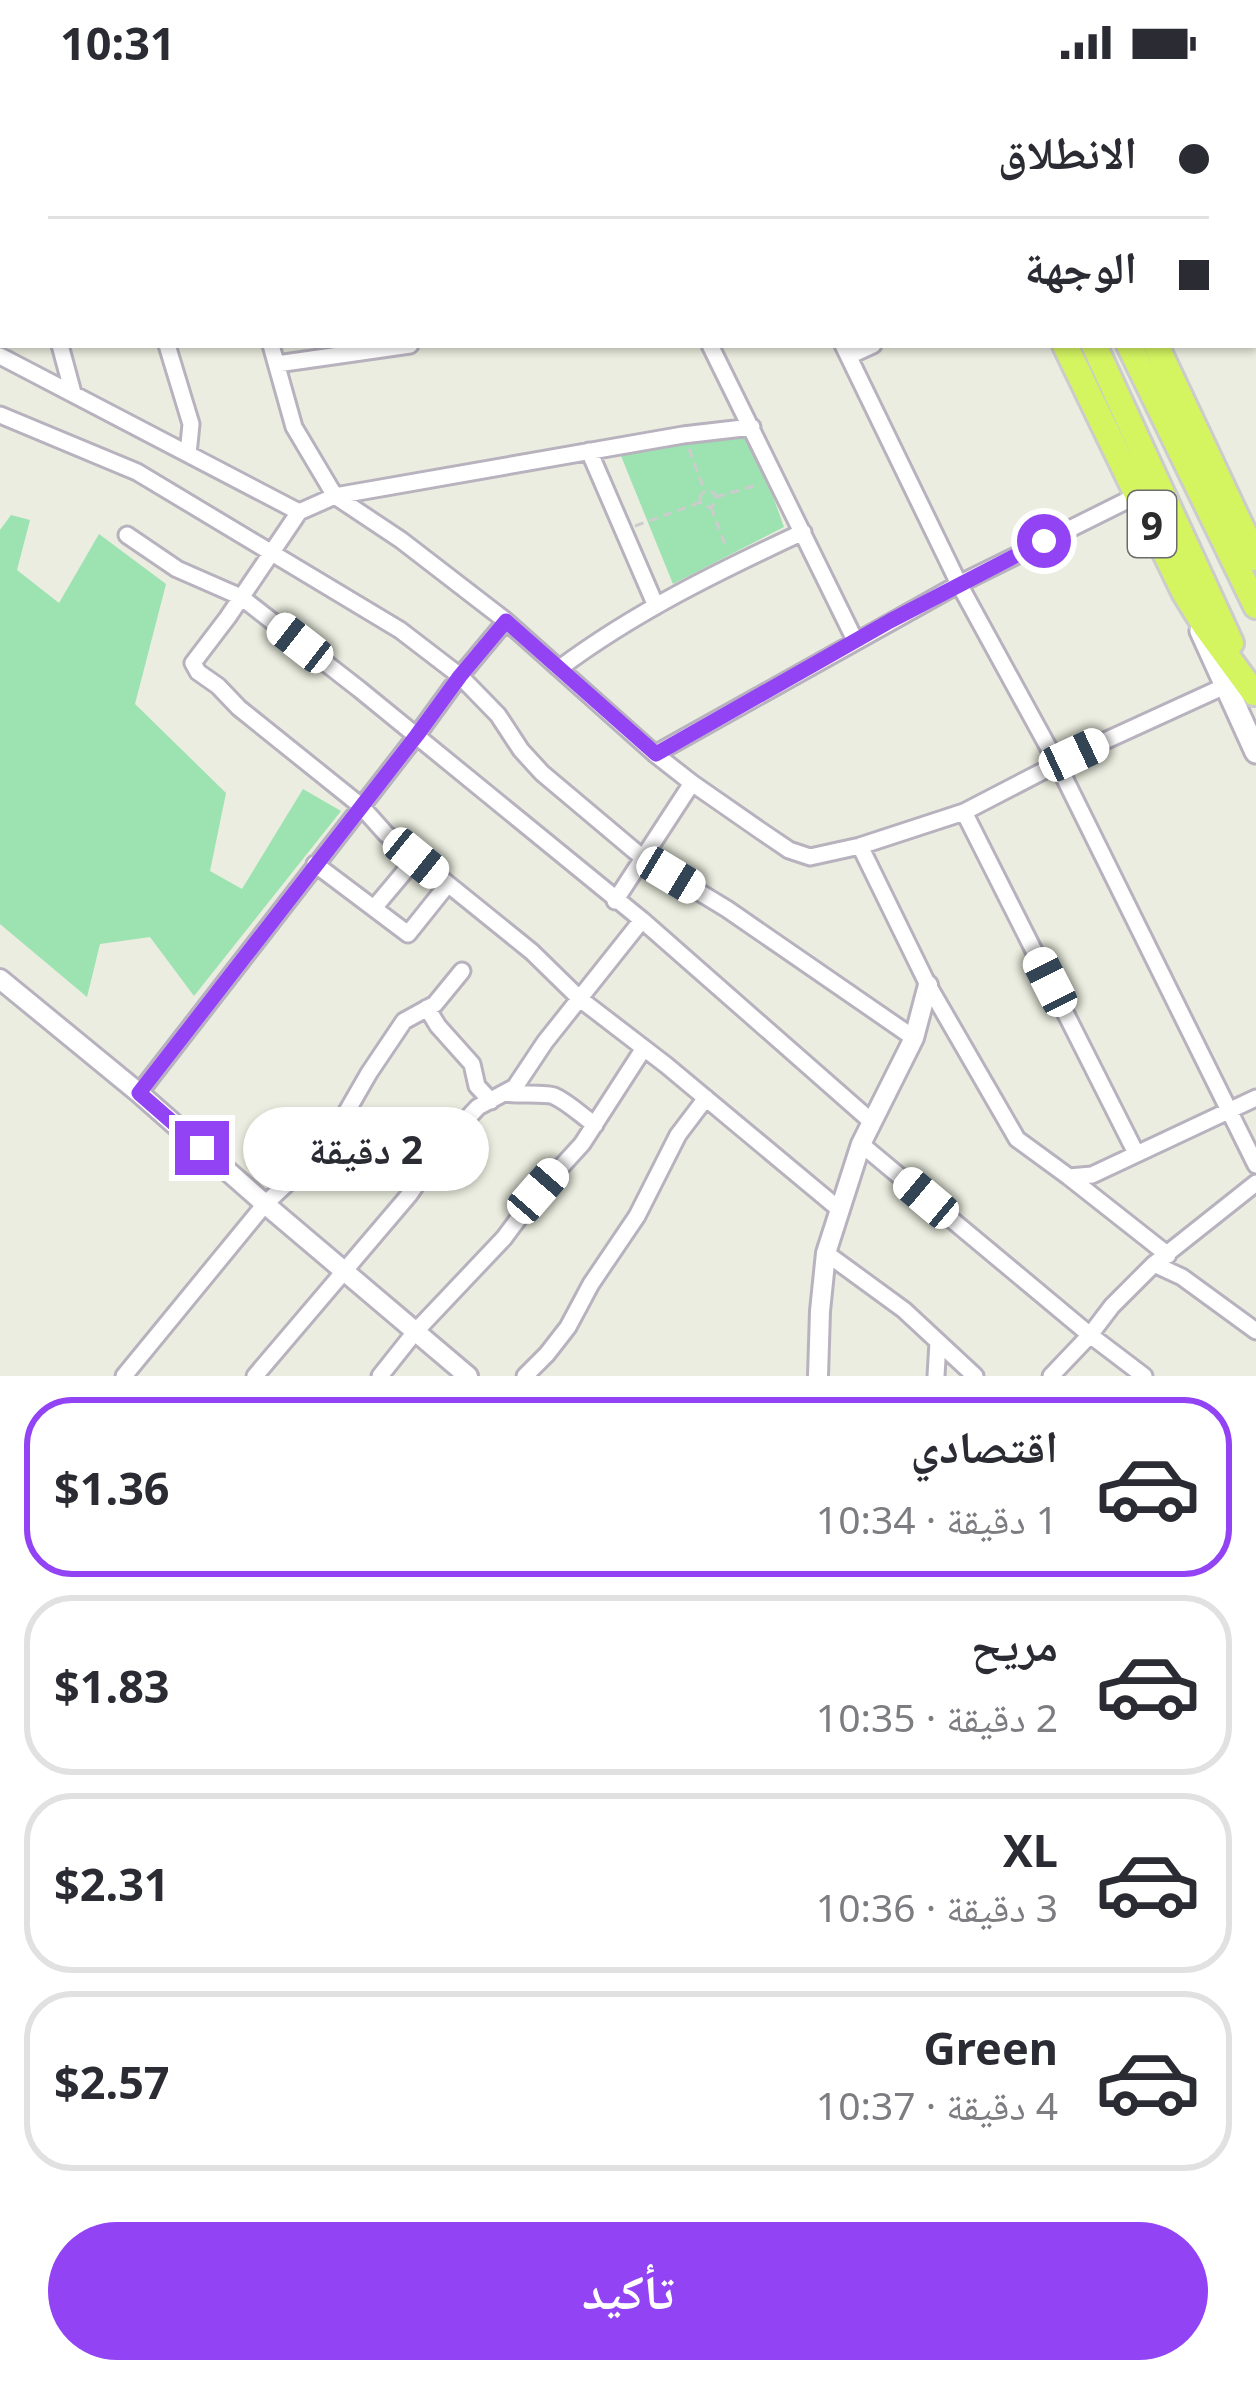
<!DOCTYPE html>
<html lang="ar">
<head>
<meta charset="utf-8">
<style>
	body { margin:0; font-family:"Noto Sans","Noto Naskh Arabic",sans-serif; background:#f7f7f7; color:#2b2b33; direction:rtl; height:100vh; display:flex; flex-direction:column; font-size:45px; white-space:nowrap }
	* { box-sizing:border-box; margin:0 }
	p { font-size:39px; color:#7c7c81 }
	.icon { flex:none; width:66px; height:66px; fill:none; stroke:currentColor; stroke-width:2; stroke-linecap:round; stroke-linejoin:round }
	.map { position:relative; height:1292px; overflow:hidden; direction:ltr }
	.panel { display:flex; flex-direction:column; background:#fff; flex:1 }
	.panel>* { flex:none }
	.top-card { position:absolute; left:0px; top:0px; width:1257px; height:264px; box-shadow:0 3px 9px #0004; direction:rtl; display:grid; align-content:center; height:264px; padding:0 48px; background:#fff }
	.end { position:absolute; width:54px; height:54px; margin:-27px; border:15px solid #9244f5; background:#fff; box-shadow:0 0 0 6px #fff }
	.from { border-radius:50% }
	.bubble { position:absolute; height:84px; border-radius:42px; background:#fff; box-shadow:0 3px 9px #0004; font-size:39px; font-weight:700; line-height:84px; text-align:center; direction:rtl }
	.car { position:absolute; width:36px; height:72px; margin:-36px -18px; border-radius:15px; box-shadow:0 0 9px 3px #0007; background:linear-gradient(#fff 24%,#345 0 40%,#fff 0 76%,#345 0 86%,#fff 0) }
	.top-card b { display:flex; align-items:center; gap:42px; height:114px; font-size:45px }
	.top-card b+b { border-top:3px solid #e1e1e2 }
	.top-card i { width:30px; height:30px; background:#2b2b33 }
	ul { padding:21px 0 0; list-style:none }
	li { display:flex; align-items:center; gap:36px; height:180px; margin:0 24px 18px; padding:0 24px; border:6px solid #e1e1e2; border-radius:48px }
	li div { flex:1 }
	li b { display:block; font-size:45px }
	li em { font-style:normal; font-weight:700 }
	li.active { border-color:#9244f5 }
	li>.icon { width:108px; height:108px; stroke-width:1.5 }
	.button { display:flex; gap:24px; margin-top:auto; padding:24px 48px }
	.button a { flex:1; height:138px; border-radius:72px; background:#9244f5; color:#fff; font-size:48px; font-weight:700; line-height:138px; text-align:center }
	.status { display:flex; justify-content:space-between; align-items:center; height:84px; padding:0 60px; background:#fff; direction:ltr }
	.status svg { height:33px; fill:currentColor }
	.map>svg:first-child { display:block }
</style>
</head>
<body>
<div class="status"><b>10:31</b><svg viewBox="0 0 49 12"><path d="M0 12V9h3v3zM5 12V6h3v6zM10 12V3h3v9zM15 12V0h3v12zM26 1h20v11H26zM47 4h2v5h-2z"/></svg></div>
<div class="map">
<svg width="1256" height="1292" viewBox="0 0 1256 1292">
	<rect width="100%" height="100%" fill="#eaeddf"/>
	<path fill="#9de2b1" d="M751 351 784 443 673 500 619 367Z
		M11 431 30 436 17 486 59 519 99 450 166 500 135 620 226 709 210 787 242 805 303 705 341 727 194 912 150 853 100 860 87 913 0 840V446Z"/>
	<g fill="none" stroke-linecap="round" stroke-linejoin="round">
		<g stroke="#b8b2bf" stroke-width="21">
			<path id="minor" d="M52 0 53 3
				M127 0 128 3
				M199 0 201 3
				M609 0V3
				M1229 3 1238 0
				M1254 162 1256 161
				M0 256 3 255
				M60 261 73 309
				M167 261 191 340 188 370
				M271 261 294 343 335 412 401 456 506 537 655 670 692 699 761 747 789 766 810 773 860 762 928 901 1017 1055 1069 1093 1092 1091 1256 1014
				M710 261 855 556
				M843 261 959 500 1057 679 1256 1081
				M0 272 299 428
				M849 272 873 261
				M277 280 410 261
				M0 331 137 388 400 546 460 592 498 631 521 666 542 689 643 774 727 825 914 954
				M752 343 683 351 335 412 299 428 228 533 193 579 198 588 218 602 239 624 361 722 386 750 532 868 580 915 666 981 840 1126
				M589 367 656 522
				M127 451 177 485 241 513 359 605 642 836 872 1038
				M560 584C635 528 719 487 803 448
				M655 670 959 500 1138 411
				M964 728 1136 1069
				M860 762 964 728 1074 671 1225 602
				M315 780 408 850 448 800
				M615 817 692 699
				M374 824 416 774
				M427 924 438 942 472 980 477 1002 491 1017
				M139 1009 417 651 460 592 506 537
				M504 1009C516 1011 547 1009 554 1012 568 1018 582 1032 595 1041
				M861 1060 1090 1251 1144 1292
				M1069 1093 1168 1171
				M826 1169 904 1226 975 1292
				M1154 1180 1182 1193 1256 1247
				M124 1292 265 1120 327 1062 369 989 404 937 435 920 462 887
				M255 1292 409 1111 448 1055 478 1023 515 1003 545 958 642 836
				M380 1292 415 1248 504 1154 539 1107 582 1060 644 964
				M525 1292 547 1270 568 1243 591 1200 637 1132 678 1051 706 1014
				M936 1292 938 1258
				M1051 1292 1090 1251 1112 1222 1154 1180 1256 1099"/>
		</g>
		<g stroke="#b8b2bf" stroke-width="24">
			<path id="tertiary" d="M0 895 139 1009 265 1120 468 1292
				M818 1292 820 1227 826 1169 861 1060 914 954 928 901"/>
		</g>
		<g stroke="#b8b2bf" stroke-width="27">
			<path id="secondary" d="M215 3 223 0
				M0 93 3 92
				M1201 547 1256 668"/>
		</g>
		<g stroke="#ccc" stroke-width="30">
			<path id="trunk" d="M935 0 937 3
				M972 0 974 3
				M1005 0 1006 3
				M1036 0 1037 3
				M1065 261 1184 508 1205 542 1254 609
				M1094 261 1231 559
				M1129 261 1256 522
				M1156 261 1256 474"/>
		</g>
		<path stroke="#ccc" stroke-width="3" stroke-dasharray="9 6" stroke-linecap="butt" d="M689 365 705 408
			M700 415a8 8 0 1 1 16 0a8 8 0 1 1-16 0Z
			M716 413 760 400
			M711 423 727 466
			M635 442 701 418"/>
		<use href="#minor" stroke="#fff" stroke-width="15"/>
		<use href="#tertiary" stroke="#fff" stroke-width="18"/>
		<use href="#secondary" stroke="#fff" stroke-width="21"/>
		<use href="#trunk" stroke="#d4f460" stroke-width="24"/>
	</g>
	<g fill="none" stroke-linecap="round" stroke-linejoin="round">
		<path stroke="#9244f5" stroke-width="15" d="M202 1064 139 1009 417 651 460 592 506 537 656 670 890 537 1044 457"/>
	</g>
	<g text-anchor="middle" dominant-baseline="central" stroke-width="12" stroke-linejoin="round" paint-order="stroke">
		<rect fill="#fff" stroke="#6b6b6b" stroke-width="3" x="1128" y="407" width="48" height="66" rx="9"/>
		<g font-size="39" font-weight="bold" fill="#2c2c2c">
			<text x="1152" y="440">9</text>
		</g>
	</g>
</svg>
<i class="end from" style="left:1044px;top:457px"></i>
<i class="end" style="left:202px;top:1064px"></i>
<div class="bubble" style="left:243px;top:1023px;width:246px">2 دقيقة</div>
<i class="car" style="left:300px;top:559px;rotate:308deg"></i>
<i class="car" style="left:1074px;top:671px;rotate:65deg"></i>
<i class="car" style="left:416px;top:774px;rotate:129deg"></i>
<i class="car" style="left:671px;top:791px;rotate:121deg"></i>
<i class="car" style="left:1050px;top:898px;rotate:333deg"></i>
<i class="car" style="left:538px;top:1107px;rotate:41deg"></i>
<i class="car" style="left:926px;top:1114px;rotate:310deg"></i>
<div class="top-card">
<b><i class="from"></i>الانطلاق</b>
<b><i></i>الوجهة</b>
</div>
</div>
<section class="panel">
<ul>
<li class="active"><svg class="icon" aria-label="car" viewBox="0 0 24 24"><path d="M5 17H2v-5l4-1 3-4h7l3 4 3 1v5h-3M9 17h6M6 11h13"/><circle cx="7" cy="17" r="2"/><circle cx="17" cy="17" r="2"/></svg><div><b>اقتصادي</b><p>1 دقيقة · 10:34</p></div><em>$1.36</em></li>
<li><svg class="icon" aria-label="car" viewBox="0 0 24 24"><path d="M5 17H2v-5l4-1 3-4h7l3 4 3 1v5h-3M9 17h6M6 11h13"/><circle cx="7" cy="17" r="2"/><circle cx="17" cy="17" r="2"/></svg><div><b>مريح</b><p>2 دقيقة · 10:35</p></div><em>$1.83</em></li>
<li><svg class="icon" aria-label="car" viewBox="0 0 24 24"><path d="M5 17H2v-5l4-1 3-4h7l3 4 3 1v5h-3M9 17h6M6 11h13"/><circle cx="7" cy="17" r="2"/><circle cx="17" cy="17" r="2"/></svg><div><b>XL</b><p>3 دقيقة · 10:36</p></div><em>$2.31</em></li>
<li><svg class="icon" aria-label="car" viewBox="0 0 24 24"><path d="M5 17H2v-5l4-1 3-4h7l3 4 3 1v5h-3M9 17h6M6 11h13"/><circle cx="7" cy="17" r="2"/><circle cx="17" cy="17" r="2"/></svg><div><b>Green</b><p>4 دقيقة · 10:37</p></div><em>$2.57</em></li>
</ul>
<div class="button"><a>تأكيد</a></div>
</section>
</body>
</html>
